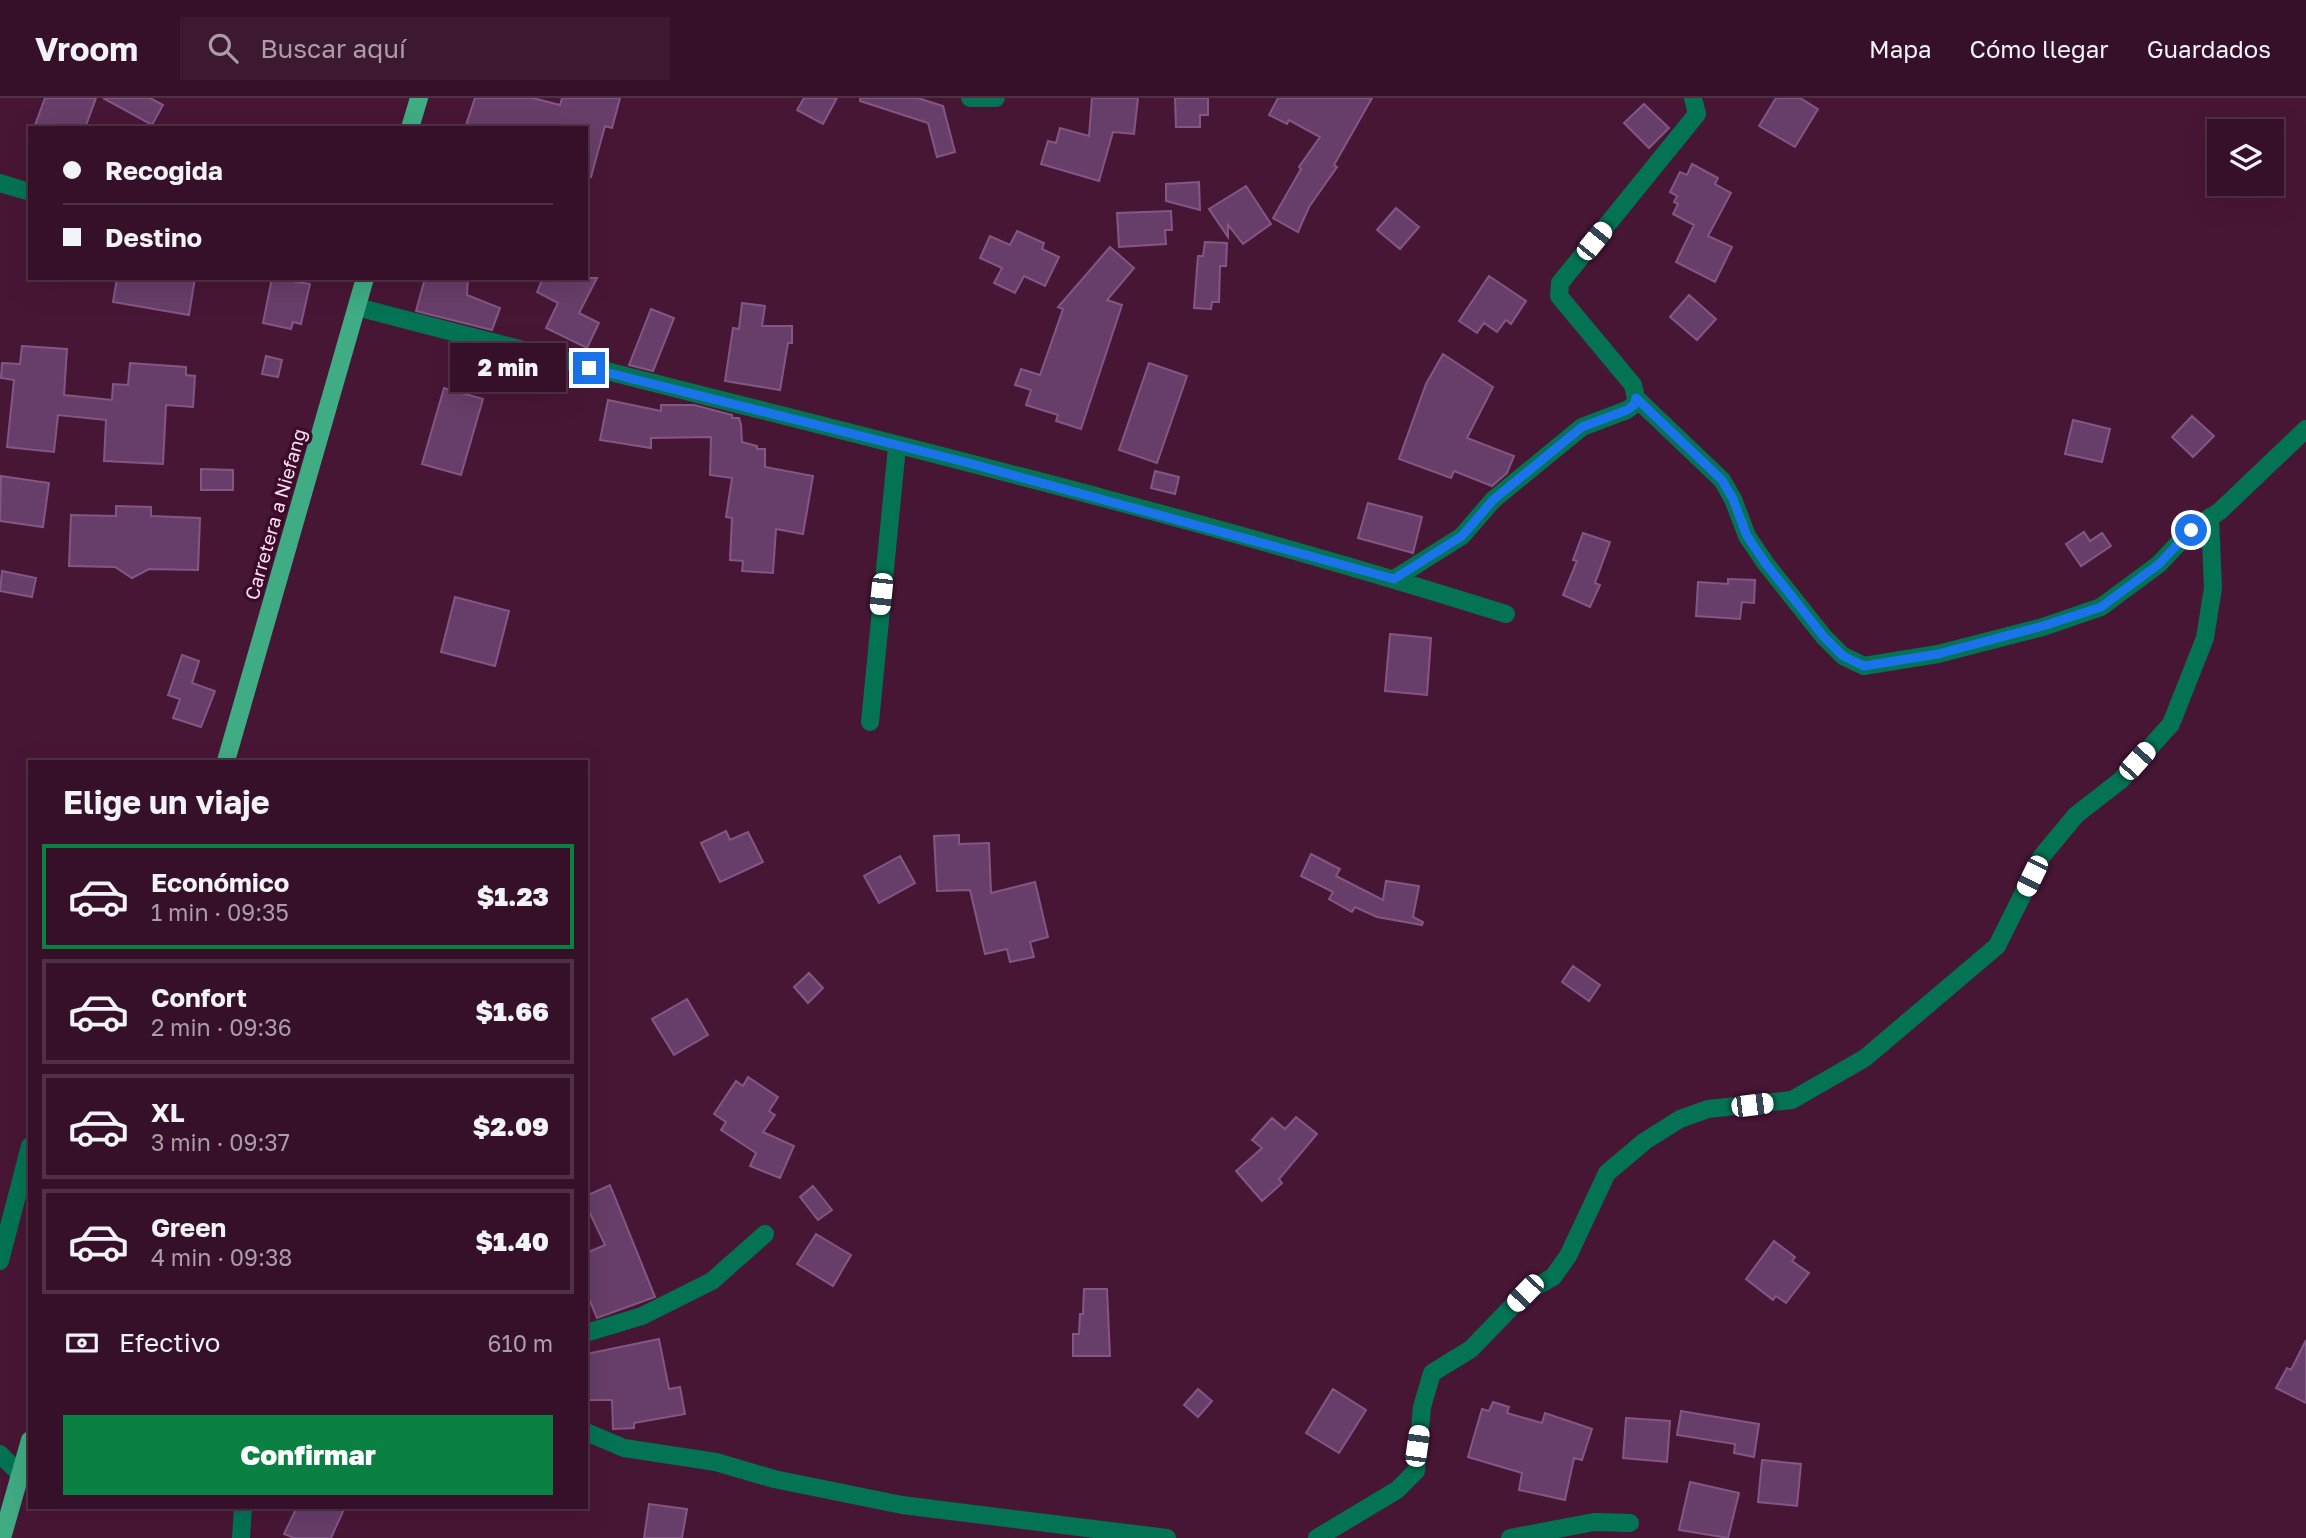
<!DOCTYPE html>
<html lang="es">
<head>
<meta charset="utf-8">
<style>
	body { margin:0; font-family:"Golos Text",sans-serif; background:#3d1930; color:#f1f3f6; height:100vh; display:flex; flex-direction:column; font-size:26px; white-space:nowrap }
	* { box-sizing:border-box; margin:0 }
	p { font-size:23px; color:#aa9da8 }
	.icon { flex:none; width:38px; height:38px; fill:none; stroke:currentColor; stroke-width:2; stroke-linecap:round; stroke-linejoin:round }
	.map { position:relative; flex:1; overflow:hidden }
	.drawer { position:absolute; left:28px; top:662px; width:560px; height:749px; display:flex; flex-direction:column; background:#361028; border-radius:0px; box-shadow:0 7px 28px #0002,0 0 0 2px #503045 }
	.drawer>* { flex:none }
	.banner { position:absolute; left:28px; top:28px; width:560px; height:154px; border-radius:0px; box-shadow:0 7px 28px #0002,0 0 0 2px #503045; display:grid; align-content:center; height:154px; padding:0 35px; background:#361028 }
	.buttons { position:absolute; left:2207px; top:21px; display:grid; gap:14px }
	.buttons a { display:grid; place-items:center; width:77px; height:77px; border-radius:0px; background:#361028; box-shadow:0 7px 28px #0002,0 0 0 2px #503045; font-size:35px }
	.end { position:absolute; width:32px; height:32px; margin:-16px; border:9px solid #1a73e8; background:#fff; box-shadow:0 0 0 4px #fff }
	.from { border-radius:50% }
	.bubble { position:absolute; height:49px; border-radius:0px; background:#361028; box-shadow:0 7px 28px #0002,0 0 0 2px #503045; font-size:23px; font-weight:800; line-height:49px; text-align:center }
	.car { position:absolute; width:21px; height:42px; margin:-21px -10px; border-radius:9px; box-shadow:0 0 5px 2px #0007; background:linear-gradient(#fff 24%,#345 0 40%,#fff 0 76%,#345 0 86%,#fff 0) }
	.banner b { display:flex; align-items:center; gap:24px; height:66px; font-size:26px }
	.banner b+b { border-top:2px solid #503045 }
	.banner i { width:18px; height:18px; background:#f1f3f6 }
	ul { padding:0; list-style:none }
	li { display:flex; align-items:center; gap:21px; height:105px; margin:0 14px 10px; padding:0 21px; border:4px solid #503045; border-radius:0px }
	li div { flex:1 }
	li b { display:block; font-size:26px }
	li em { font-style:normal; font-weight:800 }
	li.active { border-color:#0b8043 }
	li>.icon { width:63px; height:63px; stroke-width:1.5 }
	h2 { padding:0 35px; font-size:32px; line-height:84px }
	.pay { display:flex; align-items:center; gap:18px; height:77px; padding:0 35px; font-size:26px }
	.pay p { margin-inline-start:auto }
	.primary-button { display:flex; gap:14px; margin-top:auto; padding:14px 35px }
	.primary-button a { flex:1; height:80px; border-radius:0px; background:#0b8043; color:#fff; font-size:28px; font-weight:800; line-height:80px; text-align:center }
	header { display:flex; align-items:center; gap:42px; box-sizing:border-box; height:98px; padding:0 35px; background:#361028; border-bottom:2px solid #503045 }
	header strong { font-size:33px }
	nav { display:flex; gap:38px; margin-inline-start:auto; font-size:24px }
	.search { width:490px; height:63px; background:#3d1930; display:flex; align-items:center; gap:18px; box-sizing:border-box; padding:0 24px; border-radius:0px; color:#aa9da8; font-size:26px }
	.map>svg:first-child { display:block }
</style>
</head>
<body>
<header>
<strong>Vroom</strong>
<div class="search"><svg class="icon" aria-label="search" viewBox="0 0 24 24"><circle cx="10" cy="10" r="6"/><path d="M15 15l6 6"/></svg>Buscar aquí</div>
<nav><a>Mapa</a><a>Cómo llegar</a><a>Guardados</a></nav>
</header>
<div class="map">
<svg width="2306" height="1440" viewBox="0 0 2306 1440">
	<rect width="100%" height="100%" fill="#481635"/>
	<path fill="#673e69" stroke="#825784" stroke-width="2" d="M45 0H96L85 30H34Z
		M103 0H150L163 7 152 27Z
		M475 0H533L560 7 562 0H620L612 30 605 28 591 79 586 78V30H465Z
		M804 0H837L823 26 797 12Z
		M860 0H918L943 8 955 54 937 59 928 25 860 3Z
		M1092 0H1138L1134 36 1113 34 1099 83 1041 66 1048 43 1056 45 1060 30 1089 38Z
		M1175 0H1208V17H1200V29H1176Z
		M1278 0H1372L1334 67 1337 69 1309 109 1298 134 1273 120 1301 71 1299 69 1320 39 1289 22 1287 26 1269 17Z
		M1776 0H1800L1818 11 1795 49 1759 28Z
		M1644 6 1669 30 1649 50 1624 25Z
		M1692 66 1718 80 1715 86 1731 95 1708 138 1732 149 1715 184 1676 164 1694 127 1673 116 1678 106 1674 104 1677 98 1670 94 1680 74 1687 77Z
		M1199 84 1200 112 1166 103V86Z
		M1246 88 1271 126 1243 146 1228 127V139L1209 111Z
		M1396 110 1419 129 1400 151 1377 132Z
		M1171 113 1172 132H1165L1166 146 1119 149 1117 115Z
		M1017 133 1044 145 1042 151 1059 159 1045 188 1024 178 1015 195 994 185 1002 170 980 160 990 138 1010 147Z
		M1205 144 1227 145 1226 168H1220L1219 204H1212L1211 211 1194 210 1198 158H1203Z
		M1110 149 1134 170 1107 202 1122 207 1081 331 1056 323 1058 317 1026 307 1031 292 1015 287 1021 271 1040 277 1063 211 1058 209Z
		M1489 178 1526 203 1511 226 1506 222 1497 234 1484 225 1477 235 1459 223Z
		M117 180H195L189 217 113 204Z
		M272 180 310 186 301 226 293 224 291 231 263 225Z
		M425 180H468L467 197 500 210 492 232 416 213Z
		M543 180H597L579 215 599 225 587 250 546 230 558 205 537 194Z
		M1689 197 1716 221 1697 242 1670 219Z
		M742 205 765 208 762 228H792V245H788L780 292 725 283 733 230 739 231Z
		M651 211 674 220 653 273 629 267Z
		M22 248 67 251 64 297 112 302 113 286 128 287 130 265 186 269V277L195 278 193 309 166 307 163 366 104 363 106 322 58 317 54 354 7 349 14 282 1 280 2 265 20 266Z
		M1443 256 1493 289 1467 340 1514 358 1507 375 1492 388 1454 373 1451 380 1399 361 1426 286Z
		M266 258 282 262 278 279 262 276Z
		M1149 265 1187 278 1157 365 1119 352Z
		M444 290 483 301 461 377 422 366Z
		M608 302 661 313V307H694L732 317V320H739L741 327 742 344 757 348V351H765V369L813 378 803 436 776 431 773 475 742 473 743 463 730 462 732 420 726 419 732 380 710 377 711 339 651 340V350L600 342Z
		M2192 318 2214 338 2193 359 2172 339Z
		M2073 322 2110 331 2102 364 2065 356Z
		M201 371 233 372V392H201Z
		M1155 373 1179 379 1175 396 1151 390Z
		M1 378 49 385 43 429 0 423Z
		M1368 405 1422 419 1413 455 1358 440Z
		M116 408 151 409V418L200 420 198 472 149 471 132 480 115 469 69 468 71 417 116 418Z
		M2084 434 2090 443 2102 435 2111 448 2081 468 2066 446Z
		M1583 435 1610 444 1595 485 1600 487 1590 509 1563 497 1577 463 1573 462Z
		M2 473 36 480 32 499 0 493Z
		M1728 481 1755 482 1754 505 1742 504 1740 521 1696 518 1698 484 1728 486Z
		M455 499 509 513 495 568 441 554Z
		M1390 536 1431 540 1427 597 1385 593Z
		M182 557 199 563 192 585 215 593 201 629 173 620 180 601 168 597Z
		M726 733 730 742 748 734 763 764 720 784 701 745Z
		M959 737V746L989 745 991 795 1035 784 1048 839 1030 844 1034 859 1010 864 1007 851 985 856 970 792 937 793 934 738Z
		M1311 756 1340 771 1336 778 1383 802 1386 783 1419 788 1413 819 1423 824 1422 827 1377 819 1355 809 1352 814 1329 801 1333 794 1301 778Z
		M900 758 915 785 879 805 864 778Z
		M1573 868 1600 887 1589 903 1562 884Z
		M809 875 823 890 808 905 794 889Z
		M687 901 708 937 674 957 652 921Z
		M748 979 778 999 769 1013 775 1017 763 1034 794 1048 780 1080 750 1068 756 1055 721 1032 726 1024 714 1016 736 983 743 988Z
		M1296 1019 1317 1036 1279 1081 1282 1085 1262 1103 1236 1073 1262 1050 1252 1042 1272 1020 1285 1031Z
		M610 1087 655 1199 597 1220 586 1194V1155L605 1147 586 1107V1098Z
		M813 1088 832 1112 818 1122 800 1099Z
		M816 1136 851 1157 833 1188 797 1166Z
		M1774 1143 1795 1159 1792 1163 1809 1175 1786 1205 1776 1198 1773 1202 1746 1181Z
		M1084 1191H1107L1110 1258H1073V1236H1079L1080 1216H1083Z
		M659 1241 669 1291 680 1289 685 1316 634 1325V1330L613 1331 612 1302H586V1256Z
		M2306 1242V1305L2276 1290 2287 1270 2291 1272Z
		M1198 1291 1212 1303 1198 1319 1184 1307Z
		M1333 1291 1366 1312 1339 1355 1306 1335Z
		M1493 1304 1509 1309 1507 1315 1542 1325 1545 1315 1592 1331 1582 1362 1574 1360 1565 1402 1519 1392 1522 1375 1468 1359 1482 1311 1489 1313Z
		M1681 1313 1759 1326 1754 1359 1734 1355 1735 1346 1677 1337Z
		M1626 1320 1670 1323 1667 1364 1623 1360Z
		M1762 1362 1801 1366 1797 1408 1758 1404Z
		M1690 1384 1739 1395 1728 1440 1679 1432Z
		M649 1406 687 1411 682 1440H644Z
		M297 1409H345L331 1440H294L284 1436Z"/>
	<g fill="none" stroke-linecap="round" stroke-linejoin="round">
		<path stroke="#037353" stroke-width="18" d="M970 0H996
			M1693 0 1697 16 1560 185 1559 198 1633 287 1636 300 1722 382 1733 401 1747 438 1766 466 1824 539 1843 558 1864 568 1938 556 2043 529 2101 509 2159 466 2191 432 2220 413 2306 331
			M0 85 30 94
			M357 209C740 310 1128 397 1506 516
			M1394 481 1462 438 1493 402 1582 329 1627 312 1634 307 1636 300
			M870 624 897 349
			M0 1163 30 1048
			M586 1235 642 1218 712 1183 765 1136
			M586 1334 624 1350 716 1364 774 1381 902 1407 1167 1440
			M0 1356 20 1376
			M241 1440 243 1409
			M1317 1440 1397 1392 1416 1373 1422 1309 1432 1275 1471 1251 1525 1195 1553 1179 1568 1158 1607 1075 1645 1043 1680 1021 1708 1011 1792 1002 1865 960 1997 848 2042 758 2076 717 2121 682 2171 626 2205 540 2213 490 2210 419
			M1510 1440 1594 1424 1630 1425"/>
		<path stroke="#40ac84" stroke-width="18" d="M410 30 419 0
			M226 663 365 180
			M2 1440 30 1342"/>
	</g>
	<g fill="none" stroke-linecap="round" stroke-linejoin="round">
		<path stroke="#1a73e8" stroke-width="9" d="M589 270 961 363 1394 481 1462 438 1493 402 1582 329 1627 312 1634 307 1636 300 1722 382 1733 401 1747 438 1766 466 1824 539 1843 558 1864 568 1938 556 2043 528 2101 509 2159 466 2191 432"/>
	</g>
	<g text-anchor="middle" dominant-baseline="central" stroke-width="7" stroke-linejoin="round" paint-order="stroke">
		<g font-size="19" fill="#fde2f0" stroke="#3c0b2b">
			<text transform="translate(275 416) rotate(-74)">Carretera a Niefang</text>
		</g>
	</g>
</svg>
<div class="buttons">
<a><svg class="icon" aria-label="layers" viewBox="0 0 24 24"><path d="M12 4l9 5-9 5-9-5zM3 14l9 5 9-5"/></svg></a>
</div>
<i class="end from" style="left:2191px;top:432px"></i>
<i class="end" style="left:589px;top:270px"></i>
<div class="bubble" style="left:450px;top:245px;width:116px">2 min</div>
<i class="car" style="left:1594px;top:143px;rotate:39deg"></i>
<i class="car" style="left:881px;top:496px;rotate:186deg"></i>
<i class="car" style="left:2137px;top:663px;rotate:42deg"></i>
<i class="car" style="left:2032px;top:778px;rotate:206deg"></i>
<i class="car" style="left:1752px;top:1007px;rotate:83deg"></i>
<i class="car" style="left:1525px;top:1195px;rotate:224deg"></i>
<i class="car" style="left:1417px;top:1348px;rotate:8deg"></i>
<div class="banner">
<b><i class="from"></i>Recogida</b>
<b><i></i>Destino</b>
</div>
<section class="drawer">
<h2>Elige un viaje</h2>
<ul>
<li class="active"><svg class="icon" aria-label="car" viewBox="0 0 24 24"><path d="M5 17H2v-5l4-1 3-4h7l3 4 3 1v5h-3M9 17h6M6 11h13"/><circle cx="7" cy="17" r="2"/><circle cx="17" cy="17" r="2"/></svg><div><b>Económico</b><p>1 min · 09:35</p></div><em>$1.23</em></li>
<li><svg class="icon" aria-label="car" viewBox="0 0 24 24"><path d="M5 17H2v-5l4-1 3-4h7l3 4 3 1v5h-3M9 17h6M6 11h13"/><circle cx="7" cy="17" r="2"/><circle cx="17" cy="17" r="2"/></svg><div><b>Confort</b><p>2 min · 09:36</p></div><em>$1.66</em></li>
<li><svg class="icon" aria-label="car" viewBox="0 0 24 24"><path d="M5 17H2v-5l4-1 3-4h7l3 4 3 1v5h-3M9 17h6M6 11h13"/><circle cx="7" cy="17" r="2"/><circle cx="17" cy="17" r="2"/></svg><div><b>XL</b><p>3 min · 09:37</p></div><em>$2.09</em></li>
<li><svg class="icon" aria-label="car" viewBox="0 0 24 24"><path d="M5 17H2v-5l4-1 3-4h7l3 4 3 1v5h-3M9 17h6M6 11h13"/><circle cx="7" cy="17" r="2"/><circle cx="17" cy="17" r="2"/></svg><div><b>Green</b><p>4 min · 09:38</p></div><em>$1.40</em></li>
</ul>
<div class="pay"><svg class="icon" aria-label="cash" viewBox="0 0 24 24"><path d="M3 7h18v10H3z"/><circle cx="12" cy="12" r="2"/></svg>Efectivo<p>610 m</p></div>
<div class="primary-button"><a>Confirmar</a></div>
</section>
</div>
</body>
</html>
